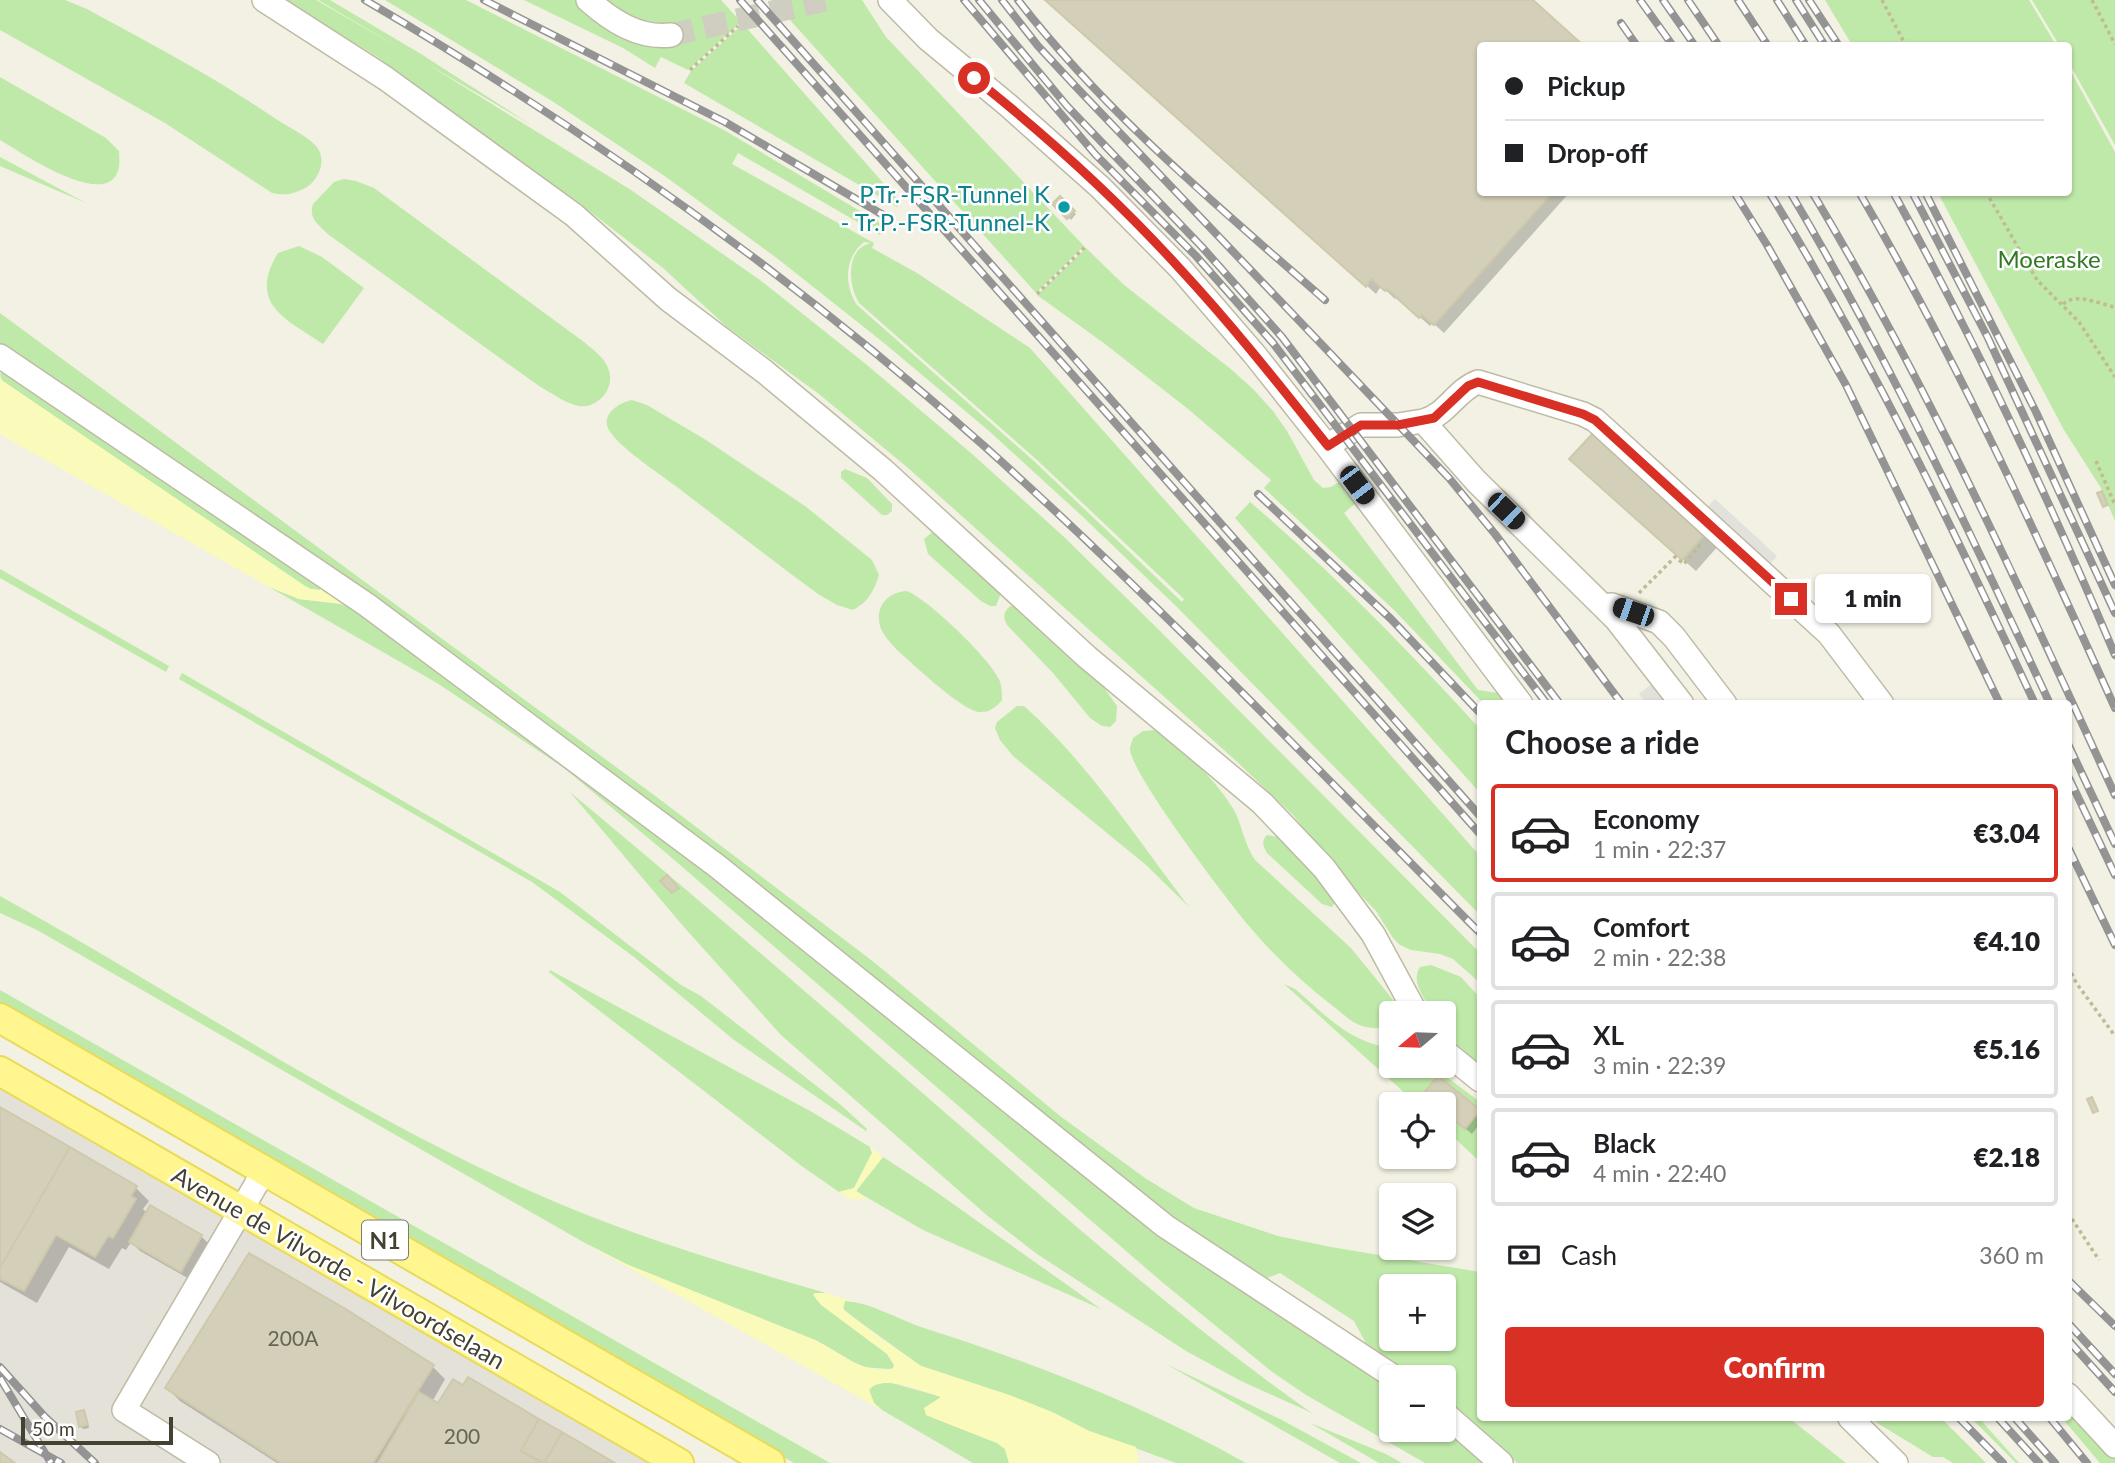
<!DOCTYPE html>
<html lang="en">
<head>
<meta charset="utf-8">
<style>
	body { margin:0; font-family:Lato,sans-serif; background:#f6f6f6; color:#202124; height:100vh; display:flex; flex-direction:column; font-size:26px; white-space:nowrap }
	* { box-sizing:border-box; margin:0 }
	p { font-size:23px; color:#757577 }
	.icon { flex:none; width:38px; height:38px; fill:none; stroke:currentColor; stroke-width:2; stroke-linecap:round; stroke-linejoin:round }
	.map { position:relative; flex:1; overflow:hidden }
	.drawer { position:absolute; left:1477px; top:700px; width:595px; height:721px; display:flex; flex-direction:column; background:#fff; border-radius:7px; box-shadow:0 2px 5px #0004 }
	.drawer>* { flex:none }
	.banner { position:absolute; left:1477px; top:42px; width:595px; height:154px; border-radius:7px; box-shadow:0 2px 5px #0004; display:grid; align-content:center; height:154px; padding:0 28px; background:#fff }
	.needle { width:46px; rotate:251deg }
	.controls { position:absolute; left:1379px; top:1001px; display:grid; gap:14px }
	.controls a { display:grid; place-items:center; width:77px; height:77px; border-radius:7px; background:#fff; box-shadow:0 2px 5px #0004; font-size:35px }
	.scale { position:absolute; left:21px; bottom:18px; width:152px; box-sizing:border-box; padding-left:7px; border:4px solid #444133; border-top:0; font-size:19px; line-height:24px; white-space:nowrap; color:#444133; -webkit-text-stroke:5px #fff; paint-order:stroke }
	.end { position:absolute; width:32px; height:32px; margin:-16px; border:9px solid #d93025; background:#fff; box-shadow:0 0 0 4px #fff }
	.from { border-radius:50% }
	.bubble { position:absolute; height:49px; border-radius:7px; background:#fff; box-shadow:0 2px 5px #0004; font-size:23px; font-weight:800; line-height:49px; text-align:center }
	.car { position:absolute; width:21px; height:42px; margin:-21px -10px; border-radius:9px; box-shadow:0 0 5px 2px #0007; background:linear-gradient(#222 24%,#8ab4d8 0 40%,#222 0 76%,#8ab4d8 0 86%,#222 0) }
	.banner b { display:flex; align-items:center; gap:24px; height:66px; font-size:26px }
	.banner b+b { border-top:2px solid #e0e0e0 }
	.banner i { width:18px; height:18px; background:#202124 }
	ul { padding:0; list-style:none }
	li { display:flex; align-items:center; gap:21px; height:98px; margin:0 14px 10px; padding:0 14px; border:4px solid #e0e0e0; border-radius:7px }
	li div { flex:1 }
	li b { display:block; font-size:26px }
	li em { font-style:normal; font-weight:800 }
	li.selected { border-color:#d93025 }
	li>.icon { width:63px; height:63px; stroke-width:1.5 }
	h2 { padding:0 28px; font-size:32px; line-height:84px }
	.pay { display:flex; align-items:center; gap:18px; height:77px; padding:0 28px; font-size:26px }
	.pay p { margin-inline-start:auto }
	.primary-button { display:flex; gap:14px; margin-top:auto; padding:14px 28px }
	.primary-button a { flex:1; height:80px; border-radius:7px; background:#d93025; color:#fff; font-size:28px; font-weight:800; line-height:80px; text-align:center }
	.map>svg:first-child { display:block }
</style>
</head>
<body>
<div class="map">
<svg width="2115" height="1463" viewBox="0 0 2115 1463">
	<rect width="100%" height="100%" fill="#f2f1e3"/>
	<path fill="#e4e1d8" d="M0 1089 487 1362 653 1463H0Z"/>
	<path fill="#bfe9a9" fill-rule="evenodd" d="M0 0H65L87 9C151 44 216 78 276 119 288 127 306 135 316 146 327 159 320 178 307 187 294 194 286 196 272 193L165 123 0 30Z
		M284 0H316L419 59 631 190 760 280 867 365 971 453 1063 536 1154 625 1480 953V983L1453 959 1440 954 1411 950 1400 945 1393 938 1376 911 1326 859 1294 816 1234 759 908 468 819 394 727 327 663 268 575 200 422 95 379 58Z
		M318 0H330L421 54 533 126Z
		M385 0H466L724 130 885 226 880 235 738 153 732 164 874 243 872 248 917 273 1030 348 1480 856V915L1177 607 1082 516 989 431 884 343 778 259 666 177 552 101ZM864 242 871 243C845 249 848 285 859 303L1037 460 1184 599 1182 602 1035 462 857 305C844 285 844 258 864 242Z
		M524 0H581L673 40 694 35 692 28 660 31 597 0H721L741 22 688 70 661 57 655 68 623 48Z
		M772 0H862L886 37 1084 246 1036 293Z
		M1825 0H2029L2056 45H1852Z
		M2032 0H2115V145L2069 63 2068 46 2059 45Z
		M743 24 901 203 897 207 684 83 691 71Z
		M2069 68 2115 152V521L2101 488 2064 430 1938 193 2068 192Z
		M0 77 106 138 119 151C119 156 120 162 119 167 110 214 21 152 0 140Z
		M0 157 86 203 0 166Z
		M344 179 356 181 374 188 584 342C593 350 606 358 609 371 615 389 597 409 579 406 564 403 552 393 539 386L329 235C319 225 308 219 313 204L334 182Z
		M299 246 322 257 364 288 323 344C286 319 247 304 278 253Z
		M1086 248 1123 284 1232 370 1254 390 1273 411 1287 431 1314 480 1323 488 1331 487 1339 482 1356 503 1344 513 1478 690 1498 693 1507 703H1483L1395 611 1264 488 1271 480 1188 409 1105 344 1037 295Z
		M0 313 654 795 875 963 1060 1116 1145 1178 1194 1208 1278 1236 1331 1247 1480 1272V1418H1789L1846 1463H1517L1496 1443 1444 1401V1377H1411L1370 1351 1354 1321 1280 1273 1262 1280 1204 1243 785 911 0 348ZM1391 1286H1444V1339H1391Z
		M2 372 6 373 320 587V590L311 589 305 586 2 381 0 374Z
		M632 400 647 405 706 440 805 506 872 560 879 575C874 591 868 602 853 610L837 605 818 594C771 559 724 523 677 487 660 474 623 450 611 433 598 417 617 403 632 400Z
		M845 469 867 478 892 504V511L887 515H882L841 478V472Z
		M1250 502C1333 573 1407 649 1480 729V793L1235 518Z
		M935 530 1001 593 996 606H990L981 601 928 554 924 539Z
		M0 569 169 666 166 672 0 578Z
		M269 587 299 599 341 604 360 613 519 723 938 1055 1048 1148 1162 1232 1391 1388V1430H1444V1427L1486 1463H1425L1306 1395 1271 1371 1162 1282 665 852 564 768 437 683Z
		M907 591C929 600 989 658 999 679 1002 686 1002 693 1002 700 996 707 989 713 979 712 961 710 912 663 896 649 890 642 883 635 880 626 875 606 888 592 907 591Z
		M1010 606H1016L1025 613 1103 686 1117 706 1116 721 1110 727 1102 726 1090 718 1053 673 1007 625C1003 617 1003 613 1010 606Z
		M182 673 560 892 681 985 701 996 841 1105 867 1129 866 1131 734 1040 634 957 532 882 179 679Z
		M1017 706H1024C1087 762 1138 840 1189 907L1146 865 1013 756 1000 740 995 728 997 722Z
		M1156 730C1181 744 1223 788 1236 814 1243 830 1245 845 1255 860L1351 948 1394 1001 1398 1013H1391V1025C1380 1030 1367 1029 1355 1023 1348 1019 1341 1012 1334 1007 1303 983 1274 956 1249 926 1228 901 1131 774 1130 749 1130 745 1132 742 1133 738L1143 731Z
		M570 792C703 903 834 1016 964 1129 1077 1227 1189 1327 1312 1413L1241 1381 1186 1351 1037 1254 989 1217 781 1035 683 926Z
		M1267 835 1282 838 1336 894 1335 903 1332 907 1322 904 1267 853C1263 846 1261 841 1267 835Z
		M0 896C174 992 340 1105 521 1187 619 1232 723 1263 826 1293H820L887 1354 895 1367 890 1369 862 1367 815 1340 626 1264 585 1243 37 930 0 913Z
		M1431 965 1461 977 1480 998V1066L1467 1058 1445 1034 1444 1013H1433C1425 999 1410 982 1420 967Z
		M550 970 812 1112 870 1147 872 1153 854 1188 839 1192 803 1167 549 972Z
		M1284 984 1295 989C1327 1016 1347 1041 1391 1048V1066H1432L1480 1102 1476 1107 1423 1095 1434 1104H1417Z
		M0 990 830 1463H794L0 1005Z
		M1480 1110V1162L1444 1128V1112L1465 1129Z
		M883 1157 932 1189 1101 1309 923 1230 856 1191Z
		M845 1301C868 1302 899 1319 921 1327 1034 1363 1142 1405 1246 1463H1176L1089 1431 1052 1412 1009 1395 921 1366 846 1312 842 1306Z
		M1166 1364 1280 1419 1361 1463H1340Z
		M879 1383H892L942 1397 926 1415 997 1443 1005 1449 1009 1463H973L882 1410 874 1403 869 1390 873 1385Z
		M2069 1409 2115 1459V1463H2100L2062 1418H2068Z
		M1869 1418H1941L1986 1463H1953L1943 1457H1933Z
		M1971 1418H1979L2019 1463H2016Z
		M1310 1423 1386 1454 1402 1463H1379Z"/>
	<path fill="#fafabb" d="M0 379 305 586 310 589 320 590V587L360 613 344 604 299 599 269 587 0 434Z
		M870 1147 883 1157 856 1191 868 1199H850L839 1192 854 1188 872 1153Z
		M585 1243 626 1264 815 1340C845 1354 858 1373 893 1369L894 1364 887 1354 821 1305 813 1295 815 1293H826L854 1302 845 1301 843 1309 879 1337 921 1366 1009 1395 1052 1412 1089 1431 1136 1447 1139 1463H1009L1005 1449 997 1443 926 1415 924 1408 941 1397C923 1391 882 1373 869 1390L874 1403 882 1410Z"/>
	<path fill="#e2e1dc" d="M1715 499 1777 556 1765 569 1703 512Z
		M1658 679 1676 703H1646L1639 694Z"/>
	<path fill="#0003" fill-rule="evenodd" d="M1046 0H1534L1543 9 1542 11 1480 46V192H1570L1444 333 1433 323 1430 326 1397 297 1395 299 1381 286 1376 294Z
		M1060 198 1076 214 1071 220 1055 204Z
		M1595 433 1719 545 1696 571 1584 472Z
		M1438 1079 1480 1113V1123L1472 1134 1444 1111V1104H1435L1425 1095Z
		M0 1109 136 1188 149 1201 143 1209 147 1213 201 1236 211 1246 191 1280 140 1251 131 1242 126 1250 122 1248 109 1269 69 1247 37 1303 0 1282Z
		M250 1256 343 1310 433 1367 445 1379 432 1402 439 1406 453 1381 464 1388 469 1379 612 1463H277L180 1401 167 1388ZM536 1421H540L518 1459 515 1458Z
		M84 1412 89 1428 83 1429 81 1426Z"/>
	<path fill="#d4cfb8" stroke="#cfc9ab" stroke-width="2" d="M1045 0H1533L1584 46H1480V192H1553L1434 325 1422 315 1419 318 1387 289 1385 291 1371 279 1366 287Z
		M1060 196 1075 211 1067 219 1052 204Z
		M1595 431 1708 531 1682 560 1569 459Z
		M2102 491 2108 505 2103 507 2097 493Z
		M667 875 679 888 672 893 660 881Z
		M1438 1076 1480 1110 1465 1129 1444 1112V1104H1434L1422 1095Z
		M2092 1097 2098 1111 2093 1113 2087 1099Z
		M0 1107 70 1147 0 1268Z
		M70 1147 137 1186 131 1196 136 1199 113 1238 108 1236 95 1257 56 1235 24 1291 0 1279V1268Z
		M150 1205 202 1235 181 1272 129 1242Z
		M249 1253 344 1308 434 1365 373 1463H281L165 1388Z
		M468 1377 539 1419 521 1451 542 1463H378L419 1392 438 1403 453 1379 463 1385Z
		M84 1410 88 1425 79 1427 76 1412Z
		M539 1419 562 1432 544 1463 521 1451Z
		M562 1432 615 1463H544Z
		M0 1452 15 1463H0Z"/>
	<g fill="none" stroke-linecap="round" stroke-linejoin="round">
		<path stroke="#cfcec0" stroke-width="23" stroke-dasharray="23 11" stroke-linecap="butt" d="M671 35 825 0"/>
		<g stroke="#bebba5" stroke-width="26">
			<path id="minor" d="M264 0 385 78 574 215 668 299 765 372 883 470 1087 657 1262 803 1324 868 1373 934 1416 1013
				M588 0C612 21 639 39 671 35
				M890 0 928 39 1009 106 1100 187 1180 268 1255 355 1327 446 1521 704
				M0 356 367 605 717 866 1165 1226 1394 1377
				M1423 421C1447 415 1456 390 1478 382L1583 414 1595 420 1829 634 1882 704
				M1327 446 1361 425H1398L1423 421 1476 481 1616 619 1682 704
				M1604 606 1612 605 1659 622 1674 637 1725 704
				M1444 1051 1480 1080
				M2068 1395 2115 1446
				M1444 1413 1501 1463
				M1850 1418 1896 1463
				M208 1463 124 1410 264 1171"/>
		</g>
		<g stroke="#e9db5a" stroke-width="32">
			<path id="major" d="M0 1018 770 1463
				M0 1071 679 1463"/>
		</g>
		<path stroke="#c0ba96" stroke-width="3.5" stroke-dasharray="3.5 3.5" stroke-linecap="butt" d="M1882 0 1906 46
			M2092 0 2115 44
			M690 70 738 26
			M1986 192 2037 280 2079 322 2115 377
			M1037 294 1085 247
			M2063 304C2077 292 2098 304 2115 307
			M2096 461 2115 505
			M1639 593 1675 557 1684 564 1702 543
			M2068 967 2077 984 2115 1036
			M2068 1213 2099 1260"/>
		<use href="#minor" stroke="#fff" stroke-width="23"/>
		<use href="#major" stroke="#fff68f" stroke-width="28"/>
		<g stroke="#949494" stroke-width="8">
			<path id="rail" d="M365 0C584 128 793 276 983 445 1156 600 1317 769 1480 933
				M484 0 725 122 890 219
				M740 0 1480 834
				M757 0 1480 816
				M964 0 1095 154 1196 256 1273 343 1547 704
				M979 0 1067 106 1202 247 1282 337 1560 704
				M1002 0 1038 46 1078 89 1449 478 1495 534 1622 704
				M1018 0C1107 115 1217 205 1325 300
				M1640 0 1673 46
				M1663 0 1695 46
				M1688 0 1719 46
				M1738 0 1768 46
				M1777 0 1806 46
				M1796 0 1825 46
				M1809 0 1839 46
				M1621 23 1637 46
				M1734 192 1767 245 1846 385 2000 704
				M1769 192C1871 358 1953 528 2035 704
				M1790 192C1888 357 1969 530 2050 704
				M1812 192C1928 385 2021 591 2115 795
				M1859 192C1956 358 2036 533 2115 708
				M1893 192C1976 342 2048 497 2115 655
				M1912 192 1988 338 2115 613
				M1925 192 2036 412 2115 585
				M1258 494 1391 619 1480 713
				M2068 744 2115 844
				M2068 776 2115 875
				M2068 847 2115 945
				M2068 1280 2115 1326
				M2068 1323 2115 1374
				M2068 1340 2115 1392
				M0 1367 45 1417 95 1463
				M0 1378 51 1463
				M1959 1418 2003 1463
				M1998 1418 2039 1463
				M2015 1418 2055 1463
				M2050 1418 2087 1463
				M0 1429 61 1463"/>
		</g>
		<use href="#rail" stroke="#fff" stroke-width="5" stroke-dasharray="16" stroke-linecap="butt"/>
	</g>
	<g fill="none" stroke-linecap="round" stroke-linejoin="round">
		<path stroke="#d93025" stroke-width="9" d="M974 78C1047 136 1118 200 1181 270 1233 326 1280 386 1328 446L1361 425H1398L1434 418 1468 386 1478 382 1583 414 1595 420 1791 599"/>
	</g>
	<circle fill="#0f9aa8" stroke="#fff" stroke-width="2.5" cx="1064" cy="207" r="7"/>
	<g text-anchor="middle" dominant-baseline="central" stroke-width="5" stroke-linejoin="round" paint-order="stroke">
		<g font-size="21" fill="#686454">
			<text x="293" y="1337">200A</text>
			<text x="462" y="1435">200</text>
		</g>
		<rect fill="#fff" stroke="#7c7a70" stroke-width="2" x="362" y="1220.5" width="46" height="39" rx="5"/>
		<g font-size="23" font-weight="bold" fill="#444133">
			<text x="385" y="1240">N1</text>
		</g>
		<g font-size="24" fill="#0d838f" stroke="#fff" text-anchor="end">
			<text x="1050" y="193">P.Tr.-FSR-Tunnel K<tspan x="1050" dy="28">- Tr.P.-FSR-Tunnel-K</tspan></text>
		</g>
		<g font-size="24" fill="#327824" stroke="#fff">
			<text x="2049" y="258">Moeraske</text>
		</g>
		<g font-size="24" fill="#444133" stroke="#fff">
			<text transform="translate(339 1267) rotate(30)">Avenue de Vilvorde - Vilvoordselaan</text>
		</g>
	</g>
</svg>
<div class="controls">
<a><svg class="needle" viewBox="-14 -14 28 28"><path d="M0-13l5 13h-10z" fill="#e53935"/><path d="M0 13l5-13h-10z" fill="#757577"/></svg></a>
<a><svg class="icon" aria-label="locate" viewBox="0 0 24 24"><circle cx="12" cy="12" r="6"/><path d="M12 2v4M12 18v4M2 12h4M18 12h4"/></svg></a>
<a><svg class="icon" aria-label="layers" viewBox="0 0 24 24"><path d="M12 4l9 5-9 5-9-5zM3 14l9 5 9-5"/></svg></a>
<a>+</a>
<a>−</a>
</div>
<div class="scale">50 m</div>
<i class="end from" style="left:974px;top:78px"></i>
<i class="end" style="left:1791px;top:599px"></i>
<div class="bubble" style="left:1815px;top:574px;width:116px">1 min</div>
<i class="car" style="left:1357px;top:485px;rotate:143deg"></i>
<i class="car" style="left:1506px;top:511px;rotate:134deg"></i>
<i class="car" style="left:1633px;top:612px;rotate:289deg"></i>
<div class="banner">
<b><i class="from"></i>Pickup</b>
<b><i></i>Drop-off</b>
</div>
<section class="drawer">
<h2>Choose a ride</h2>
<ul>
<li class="selected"><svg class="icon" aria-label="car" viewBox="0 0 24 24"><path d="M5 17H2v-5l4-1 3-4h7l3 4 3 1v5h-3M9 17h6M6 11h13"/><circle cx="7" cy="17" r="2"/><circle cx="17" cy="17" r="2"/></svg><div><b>Economy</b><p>1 min · 22:37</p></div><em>€3.04</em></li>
<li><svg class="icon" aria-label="car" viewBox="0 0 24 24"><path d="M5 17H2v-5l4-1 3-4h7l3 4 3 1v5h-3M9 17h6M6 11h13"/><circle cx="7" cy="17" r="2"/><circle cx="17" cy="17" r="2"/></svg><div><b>Comfort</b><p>2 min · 22:38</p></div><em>€4.10</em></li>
<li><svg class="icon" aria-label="car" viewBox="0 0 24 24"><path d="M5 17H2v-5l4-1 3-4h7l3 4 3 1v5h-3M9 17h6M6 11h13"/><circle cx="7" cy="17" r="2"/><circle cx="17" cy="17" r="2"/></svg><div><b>XL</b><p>3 min · 22:39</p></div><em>€5.16</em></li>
<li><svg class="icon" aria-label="car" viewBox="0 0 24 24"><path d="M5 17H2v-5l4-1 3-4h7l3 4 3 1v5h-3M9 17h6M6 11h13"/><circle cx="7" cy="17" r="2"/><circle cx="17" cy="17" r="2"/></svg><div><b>Black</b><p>4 min · 22:40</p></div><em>€2.18</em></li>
</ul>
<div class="pay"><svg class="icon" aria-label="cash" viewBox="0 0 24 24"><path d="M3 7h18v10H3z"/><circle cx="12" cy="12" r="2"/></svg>Cash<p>360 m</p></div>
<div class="primary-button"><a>Confirm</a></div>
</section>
</div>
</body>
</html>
